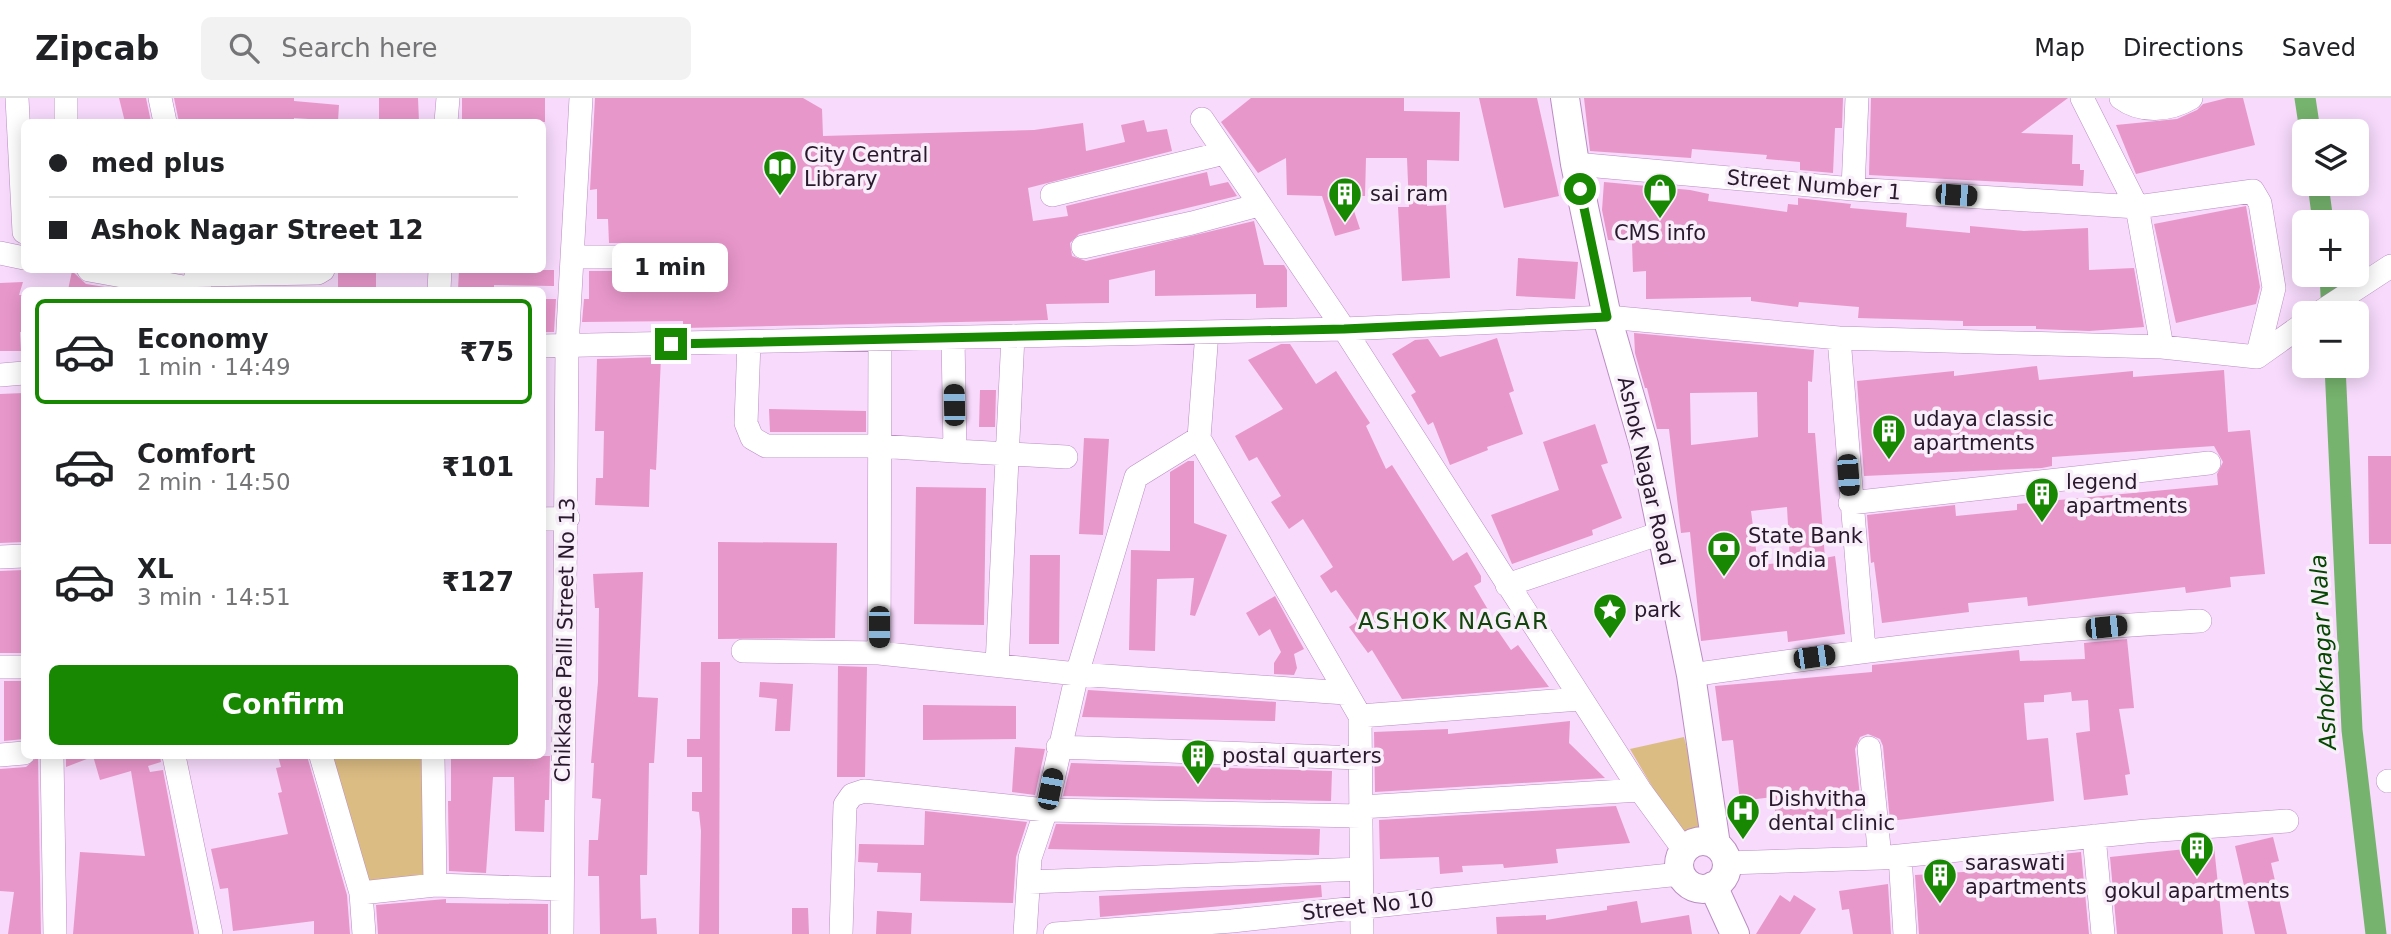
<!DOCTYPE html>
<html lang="en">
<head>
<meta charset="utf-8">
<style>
	body { margin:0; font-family:"DejaVu Sans",sans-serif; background:#f2f2f2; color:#202124; height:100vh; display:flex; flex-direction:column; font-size:26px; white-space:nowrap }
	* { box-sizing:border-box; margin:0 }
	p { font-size:23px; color:#757577 }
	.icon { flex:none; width:38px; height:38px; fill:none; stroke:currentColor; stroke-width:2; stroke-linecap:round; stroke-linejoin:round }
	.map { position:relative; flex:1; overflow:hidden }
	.sheet { position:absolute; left:21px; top:189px; width:525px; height:472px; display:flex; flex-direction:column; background:#fff; border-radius:10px; box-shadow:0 4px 18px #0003 }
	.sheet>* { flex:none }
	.top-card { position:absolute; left:21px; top:21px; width:525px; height:154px; border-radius:10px; box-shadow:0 4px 18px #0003; display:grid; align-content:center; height:154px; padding:0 28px; background:#fff }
	.fabs { position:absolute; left:2292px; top:21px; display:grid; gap:14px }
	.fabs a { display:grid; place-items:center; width:77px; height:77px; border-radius:10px; background:#fff; box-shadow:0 4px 18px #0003; font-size:35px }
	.end { position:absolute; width:32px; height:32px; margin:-16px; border:9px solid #188803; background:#fff; box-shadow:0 0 0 4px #fff }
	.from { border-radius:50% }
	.bubble { position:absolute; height:49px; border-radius:10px; background:#fff; box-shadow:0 4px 18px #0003; font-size:23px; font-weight:700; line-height:49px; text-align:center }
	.car { position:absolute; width:21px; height:42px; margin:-21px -10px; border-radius:9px; box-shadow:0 0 5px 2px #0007; background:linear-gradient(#222 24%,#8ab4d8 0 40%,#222 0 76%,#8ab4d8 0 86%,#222 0) }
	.top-card b { display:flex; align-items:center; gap:24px; height:66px; font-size:26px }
	.top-card b+b { border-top:2px solid #e0e0e0 }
	.top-card i { width:18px; height:18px; background:#202124 }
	ul { padding:12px 0 0; list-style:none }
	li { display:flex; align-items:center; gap:21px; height:105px; margin:0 14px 10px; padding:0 14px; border:4px solid transparent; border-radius:10px }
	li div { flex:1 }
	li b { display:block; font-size:26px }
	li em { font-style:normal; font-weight:700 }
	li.current { border-color:#188803 }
	li>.icon { width:63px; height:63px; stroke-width:1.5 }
	.button { display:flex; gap:14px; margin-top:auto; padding:14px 28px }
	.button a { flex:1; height:80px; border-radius:10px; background:#188803; color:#fff; font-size:28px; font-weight:700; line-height:80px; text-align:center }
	header { display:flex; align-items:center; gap:42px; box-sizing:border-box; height:98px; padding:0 35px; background:#fff; border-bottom:2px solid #e0e0e0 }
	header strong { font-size:33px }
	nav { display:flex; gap:38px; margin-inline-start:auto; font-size:24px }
	.search { width:490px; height:63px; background:#f2f2f2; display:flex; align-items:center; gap:18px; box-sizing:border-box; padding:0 24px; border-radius:10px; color:#757577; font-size:26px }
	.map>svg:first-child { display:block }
</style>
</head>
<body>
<header>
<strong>Zipcab</strong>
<div class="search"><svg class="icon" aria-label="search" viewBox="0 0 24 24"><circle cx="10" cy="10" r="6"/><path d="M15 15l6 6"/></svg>Search here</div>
<nav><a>Map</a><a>Directions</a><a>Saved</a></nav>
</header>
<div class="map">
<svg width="2391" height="836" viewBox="0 0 2391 836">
	<rect width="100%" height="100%" fill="#f7dafc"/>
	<path fill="#dbbc83" d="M1684 639 1709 735 1680 736 1630 651Z
		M325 658H424V778L360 783Z"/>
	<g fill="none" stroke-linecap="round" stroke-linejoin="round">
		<path stroke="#76b36e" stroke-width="21" d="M2305 0 2310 33
			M2318 86 2323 124
			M2330 177 2332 215
			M2335 268 2352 632 2376 836"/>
	</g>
	<path fill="#e897cb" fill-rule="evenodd" d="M119 0H146L151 24H125Z
		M174 0H294V3L339 7 338 23 294 20V24H179Z
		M379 0H418L419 24H379Z
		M462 0H545V24L462 23Z
		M595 0H803L822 11 823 38 1034 32 1083 25 1086 53 1125 44 1121 27 1144 22 1147 34 1167 31 1172 53 1028 90 1033 123 1068 118 1066 108 1207 74 1210 88 1228 84 1237 98 1079 136 1070 145 1072 158 1086 163 1254 123 1264 167H1284L1287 172V209L1256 210V196L1155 198V172L1109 182V205L1046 206 1048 222 683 230V223L582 224 584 201H589V173H665L672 171 678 160 676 151 665 145H609L608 121H597V91L590 92Z
		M1251 0H1404V13L1460 14 1459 63 1427 62V108L1446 107 1450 180 1402 183 1398 109H1409L1407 60H1366L1365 98H1349L1360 131 1335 138 1322 98 1287 97 1286 60 1258 75 1221 24Z
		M1479 0H1537L1559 98 1504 110Z
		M1584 0H1843L1842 30H1835L1833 75 1800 72V64L1766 61 1767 57 1692 51 1691 60 1590 53Z
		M1871 0H2068L2021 35 2073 37 2072 66H2080V72H2084L2083 88 1869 77Z
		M2227 0H2243L2255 47 2136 76 2116 27 2177 21 2197 12 2203 6Z
		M1604 84 1690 92 1709 96 1708 103 1787 114 1788 106 1798 107V100L1851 106 1850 110 1907 115 1906 129 1970 135V128L2024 133 2088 130 2089 172 2134 170 2144 229 2089 233 2036 231V228H1963V223L1858 220 1859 209 1799 204 1798 209 1751 203V199L1646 201V173L1633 174 1632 144 1608 142 1602 112Z
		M2246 108 2260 189 2256 206 2176 225 2154 126Z
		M1518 160 1578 164 1575 201 1516 198Z
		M338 172H376V192H338Z
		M459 172H554V188L494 187V192H458Z
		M72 173 86 186 124 192H68Z
		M23 184 19 197H24V234H20L21 253H0V185Z
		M542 201H556L554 234H542Z
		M1634 235 1814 252 1812 284 1808 283V335H1815L1825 460 1835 458 1845 536 1788 544 1787 533 1701 543 1690 434 1681 435 1669 331H1657L1647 290H1645L1635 255ZM1757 294 1758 339 1691 347 1690 295ZM1787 409 1790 464 1758 467 1751 413Z
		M1497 240 1514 293 1509 295 1523 336 1487 349 1488 352 1450 367 1433 324 1428 327 1411 297 1416 294 1392 256 1415 242 1428 241 1440 259Z
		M1281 246H1290L1316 286 1336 273 1370 325 1366 328 1386 371 1392 367 1453 463 1467 454 1481 478V484L1474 488 1490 515 1487 517 1511 552 1518 547 1549 589 1402 601 1372 552 1368 555 1349 529 1358 523 1336 492 1331 495 1320 478 1333 469 1303 421 1289 431 1271 404 1281 398 1257 359 1249 363 1235 338 1283 311 1248 262Z
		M661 259 656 372 650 371 649 409 595 407 596 380H603L604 333H595L597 261Z
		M2037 268 2039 282 2133 273V279L2224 272 2228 334 2250 332 2265 476 2230 479 2231 489 2186 495 2185 489 2028 508 2027 499 1968 505 1969 514 1882 525 1874 464 1871 465 1867 417 1955 407 1956 418 2017 412V406L2218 387 2217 376 2223 364 2214 348 2052 359V368L2042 370 1864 378 1857 283 1954 273V278Z
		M980 292H996L995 329H979Z
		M24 295V444L0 445V296Z
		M769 311 866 313V334H770Z
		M1595 326 1608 365 1601 367 1622 420 1592 432 1593 437 1512 466 1491 417 1559 392 1543 344Z
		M1084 340 1109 341 1103 437 1079 436Z
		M2368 358H2391V446H2369Z
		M1188 363H1194V425L1227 437 1195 518 1190 517 1194 480 1157 481 1155 553 1129 552 1131 452 1170 453V374Z
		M916 389 986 390 984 527 914 526Z
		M718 444 837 445 835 540 718 541Z
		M1030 457H1060L1059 546H1029Z
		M24 472V555H0V473Z
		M643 474 638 599 658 600 654 665H649L647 777H640L641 821 656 820 657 836H600L599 778H588L589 742H598L601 701 592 700 594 665H591L598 584 599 510H595L593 476Z
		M1275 498 1304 551 1294 556 1297 570 1294 577 1274 576V565L1281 554 1270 531 1259 538 1246 515Z
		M2127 541 2134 610 2119 611 2130 676 2125 677 2128 697 2084 702 2076 635 2090 633 2088 602 2072 603 2071 594 2044 597V604L2024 605 2027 642 2048 640 2054 703 1890 723 1883 648 1880 641 1868 636 1860 639 1855 651 1862 718 1777 726 1773 699 1740 703 1733 642 1722 643 1715 588 1872 574V567L2019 552 2020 563 2085 561 2084 545Z
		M701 564H720L719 836H699L701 733 699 714 692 713V694H702V659H687V641H700Z
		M838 568 867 569 865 679H837Z
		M4 583H24V641L4 643Z
		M760 584 793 586 790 633H775L777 601 759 599Z
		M1088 592 1276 604 1275 623 1082 619Z
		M923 607 1016 608V641L923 642Z
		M1570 623 1569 645 1605 680 1375 694 1374 634 1448 631V636Z
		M1015 649 1045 651 1035 697 1012 694Z
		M38 658 41 836H8L14 794 0 793V671L26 669Z
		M66 658H92V659L66 669Z
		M93 658H160L161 664 148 668 150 674 163 672 194 836H73L80 754 145 758 131 673 100 682Z
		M278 658H307L347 797 350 836H314V823L233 833 228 790 220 791 211 751 288 736 278 695 282 694 276 670 281 669Z
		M451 658H550L549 702H545L544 734 515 733 514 679H493L486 775 449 773 448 703H451Z
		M1071 665 1332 673 1331 703 1063 698Z
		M1616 708 1630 745 1556 751 1558 765 1504 770 1503 766 1462 768 1463 774 1440 776 1439 759 1380 761 1379 722Z
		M925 713 1027 724 1016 759 1013 805 920 803 921 775 877 774 878 765 858 764 859 746 924 747Z
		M1056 726 1320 731 1319 757 1048 751Z
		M2273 739 2279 763 2271 765 2287 836H2255L2235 748Z
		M2214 748 2223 836H2117L2110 759Z
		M2081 754 2089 836H1919L1915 777 1979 773 1978 765Z
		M1888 786 1891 836H1853L1849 811 1842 812 1839 793Z
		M1321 787 1322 799 1100 819 1099 798Z
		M1780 797 1790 804 1794 797 1816 811 1800 836H1756Z
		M446 801V805L548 806V836H378L376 807Z
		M1637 803 1641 825 1689 817 1692 836H1497L1496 819 1546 817V822L1607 812V808Z
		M792 810H808L809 836H792Z
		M877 813 912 815 911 836H876Z"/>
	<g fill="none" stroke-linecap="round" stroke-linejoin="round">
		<g stroke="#bb8dc3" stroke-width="24">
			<path id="minor" d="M17 0 24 134
				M66 0V24
				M160 0 165 24
				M2082 0 2137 109 2162 249
				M2121 0C2141 15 2169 13 2191 0
				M1202 21 1344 231 1640 692 1684 752
				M446 24 448 0
				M1575 66 1853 91 2137 109 2253 93 2260 105 2274 190 2257 259
				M1853 91 1857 0
				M1052 97 1224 55
				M1083 149 1192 125 1259 107
				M0 155 24 160
				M572 159H664
				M89 172 200 192
				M196 177 318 175 323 172
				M439 192 440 172
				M2319 215 2391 168
				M1207 234 1199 340 1360 618 1362 836
				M1839 240 1864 552
				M749 244 746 325 752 340 766 348H879L955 353 953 240
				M542 248 1344 231 1607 219 1839 240 2162 249 2257 259 2305 225
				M0 277 24 275
				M955 353 1066 359
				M1850 405 2209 365
				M542 421 568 420
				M0 459 24 458
				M1507 487 1661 435
				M743 553 879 555 1077 576 1346 595
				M879 555 880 241
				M997 567 1013 238
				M0 569H24
				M1691 577C1860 553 2029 531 2200 523
				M1360 618 1580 601
				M1058 649 1360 660
				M1869 650 1880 760
				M0 657 24 655
				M52 658 55 836
				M174 658 211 836
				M321 658 361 795 364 836
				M433 658 435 787
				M2388 683H2391
				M1361 709 1640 692
				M2094 738 2103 836
				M1900 758 1905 836
				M1727 765 1880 760 2146 733 2287 723
				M1029 784 1361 771
				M361 795 435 787 561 791
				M562 836 567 249 581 0
				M841 836 845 707 852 697 864 693 1046 712 1361 718
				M1025 836 1030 760 1046 712 1077 576 1136 379 1199 340
				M1055 836 1232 823 1680 776"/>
		</g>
		<g stroke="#bb8dc3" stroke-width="30">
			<path id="major" d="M1565 0 1575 66 1607 219 1644 347 1691 577 1716 747
				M1679 767a24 24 0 1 1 48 0a24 24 0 1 1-48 0Z
				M1713 788 1735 836"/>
		</g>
		<use href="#minor" stroke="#fff" stroke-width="23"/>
		<use href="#major" stroke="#fff" stroke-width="28"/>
	</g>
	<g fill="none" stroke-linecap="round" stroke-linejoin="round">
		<path stroke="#188803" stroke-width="9" d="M671 246 1344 231 1607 219 1580 91"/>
	</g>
	<defs>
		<g id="library-pin" transform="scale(1.75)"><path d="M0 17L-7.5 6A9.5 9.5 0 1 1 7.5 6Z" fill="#188803" stroke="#f8effa"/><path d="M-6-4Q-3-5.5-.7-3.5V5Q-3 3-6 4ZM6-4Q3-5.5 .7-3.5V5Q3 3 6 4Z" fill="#fff"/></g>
		<g id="shop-pin" transform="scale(1.75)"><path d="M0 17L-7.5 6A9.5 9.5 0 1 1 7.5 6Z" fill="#188803" stroke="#f8effa"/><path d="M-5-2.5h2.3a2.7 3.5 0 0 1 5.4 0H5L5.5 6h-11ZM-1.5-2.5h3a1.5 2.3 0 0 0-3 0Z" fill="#fff"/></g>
		<g id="building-pin" transform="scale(1.75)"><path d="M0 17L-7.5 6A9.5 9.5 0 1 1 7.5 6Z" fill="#188803" stroke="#f8effa"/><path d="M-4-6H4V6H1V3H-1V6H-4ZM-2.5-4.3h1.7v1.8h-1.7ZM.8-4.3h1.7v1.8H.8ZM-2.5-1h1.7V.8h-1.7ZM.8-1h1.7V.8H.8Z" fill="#fff"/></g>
		<g id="bank-pin" transform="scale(1.75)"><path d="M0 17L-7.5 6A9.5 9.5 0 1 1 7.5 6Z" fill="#188803" stroke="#f8effa"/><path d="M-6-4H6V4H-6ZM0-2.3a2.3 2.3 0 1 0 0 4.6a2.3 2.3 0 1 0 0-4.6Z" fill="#fff"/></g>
		<g id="sight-pin" transform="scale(1.75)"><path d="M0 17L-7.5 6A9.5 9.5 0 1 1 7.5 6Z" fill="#188803" stroke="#f8effa"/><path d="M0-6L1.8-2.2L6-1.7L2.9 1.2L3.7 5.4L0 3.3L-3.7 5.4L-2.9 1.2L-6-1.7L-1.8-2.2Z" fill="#fff"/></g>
		<g id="hospital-pin" transform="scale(1.75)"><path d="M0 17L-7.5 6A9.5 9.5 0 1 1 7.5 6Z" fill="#188803" stroke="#f8effa"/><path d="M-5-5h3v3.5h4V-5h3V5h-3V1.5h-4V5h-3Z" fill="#fff"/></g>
	</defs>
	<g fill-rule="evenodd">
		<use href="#library-pin" x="780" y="69"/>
		<use href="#shop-pin" x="1660" y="92"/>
		<use href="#building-pin" x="1345" y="96"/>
		<use href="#building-pin" x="1889" y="333"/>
		<use href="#building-pin" x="2042" y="396"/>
		<use href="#bank-pin" x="1724" y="450"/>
		<use href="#sight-pin" x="1610" y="512"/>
		<use href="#building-pin" x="1198" y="658"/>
		<use href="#hospital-pin" x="1743" y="713"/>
		<use href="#building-pin" x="2197" y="750"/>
		<use href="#building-pin" x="1940" y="777"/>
	</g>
	<g text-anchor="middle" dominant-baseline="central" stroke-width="7" stroke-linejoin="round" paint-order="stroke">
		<g font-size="21" fill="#2a182d" stroke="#f8effa" text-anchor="start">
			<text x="804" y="57">City Central<tspan x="804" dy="24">Library</tspan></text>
			<text x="1370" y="96">sai ram</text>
			<text x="1660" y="135" text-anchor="middle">CMS info</text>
			<text x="1913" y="321">udaya classic<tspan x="1913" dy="24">apartments</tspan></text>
			<text x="2066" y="384">legend<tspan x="2066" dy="24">apartments</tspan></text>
			<text x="1748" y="438">State Bank<tspan x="1748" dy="24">of India</tspan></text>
			<text x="1634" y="512">park</text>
			<text x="1222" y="658">postal quarters</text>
			<text x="1768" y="701">Dishvitha<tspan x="1768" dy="24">dental clinic</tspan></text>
			<text x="1965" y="765">saraswati<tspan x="1965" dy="24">apartments</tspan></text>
			<text x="2197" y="793" text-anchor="middle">gokul apartments</text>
		</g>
		<g font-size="21" fill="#2a182d" stroke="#f8effa">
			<text transform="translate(1814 87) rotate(5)">Street Number 1</text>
			<text transform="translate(1646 373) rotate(77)">Ashok Nagar Road</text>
			<text transform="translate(565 542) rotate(-89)">Chikkade Palli Street No 13</text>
			<text transform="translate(1368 808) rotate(-6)">Street No 10</text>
		</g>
		<g font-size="23" letter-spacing="2" fill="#13440c" stroke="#f8effa">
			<text x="1454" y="523">ASHOK NAGAR</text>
		</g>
		<g font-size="23" font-style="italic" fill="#054700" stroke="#f8effa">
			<text transform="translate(2323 554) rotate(-93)">Ashoknagar Nala</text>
		</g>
	</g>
</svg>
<div class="fabs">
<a><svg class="icon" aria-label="layers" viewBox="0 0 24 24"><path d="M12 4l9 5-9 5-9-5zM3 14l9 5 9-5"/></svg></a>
<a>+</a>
<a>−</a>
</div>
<i class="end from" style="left:1580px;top:91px"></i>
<i class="end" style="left:671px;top:246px"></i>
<div class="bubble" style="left:612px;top:145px;width:116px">1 min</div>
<i class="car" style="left:1956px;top:97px;rotate:94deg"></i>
<i class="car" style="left:954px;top:307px;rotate:359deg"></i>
<i class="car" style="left:1848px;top:377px;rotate:176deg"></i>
<i class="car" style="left:879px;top:529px;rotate:180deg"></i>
<i class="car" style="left:2106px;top:529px;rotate:84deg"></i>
<i class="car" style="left:1814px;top:559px;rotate:82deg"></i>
<i class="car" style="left:1050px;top:691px;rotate:11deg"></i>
<div class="top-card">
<b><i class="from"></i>med plus</b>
<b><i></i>Ashok Nagar Street 12</b>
</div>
<section class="sheet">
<ul>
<li class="current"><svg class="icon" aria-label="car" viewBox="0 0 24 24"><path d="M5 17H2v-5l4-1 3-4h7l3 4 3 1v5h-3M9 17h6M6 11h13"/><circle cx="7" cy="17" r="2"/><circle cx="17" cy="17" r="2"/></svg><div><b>Economy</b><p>1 min · 14:49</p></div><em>₹75</em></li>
<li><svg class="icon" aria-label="car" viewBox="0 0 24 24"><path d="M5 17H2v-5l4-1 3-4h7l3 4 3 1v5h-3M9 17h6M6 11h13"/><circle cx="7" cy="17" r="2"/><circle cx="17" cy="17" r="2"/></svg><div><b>Comfort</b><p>2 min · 14:50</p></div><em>₹101</em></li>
<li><svg class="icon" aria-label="car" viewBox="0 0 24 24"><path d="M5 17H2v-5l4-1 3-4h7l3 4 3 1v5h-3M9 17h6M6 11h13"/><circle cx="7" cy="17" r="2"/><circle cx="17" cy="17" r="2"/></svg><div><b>XL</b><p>3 min · 14:51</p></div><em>₹127</em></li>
</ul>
<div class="button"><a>Confirm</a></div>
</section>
</div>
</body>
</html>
